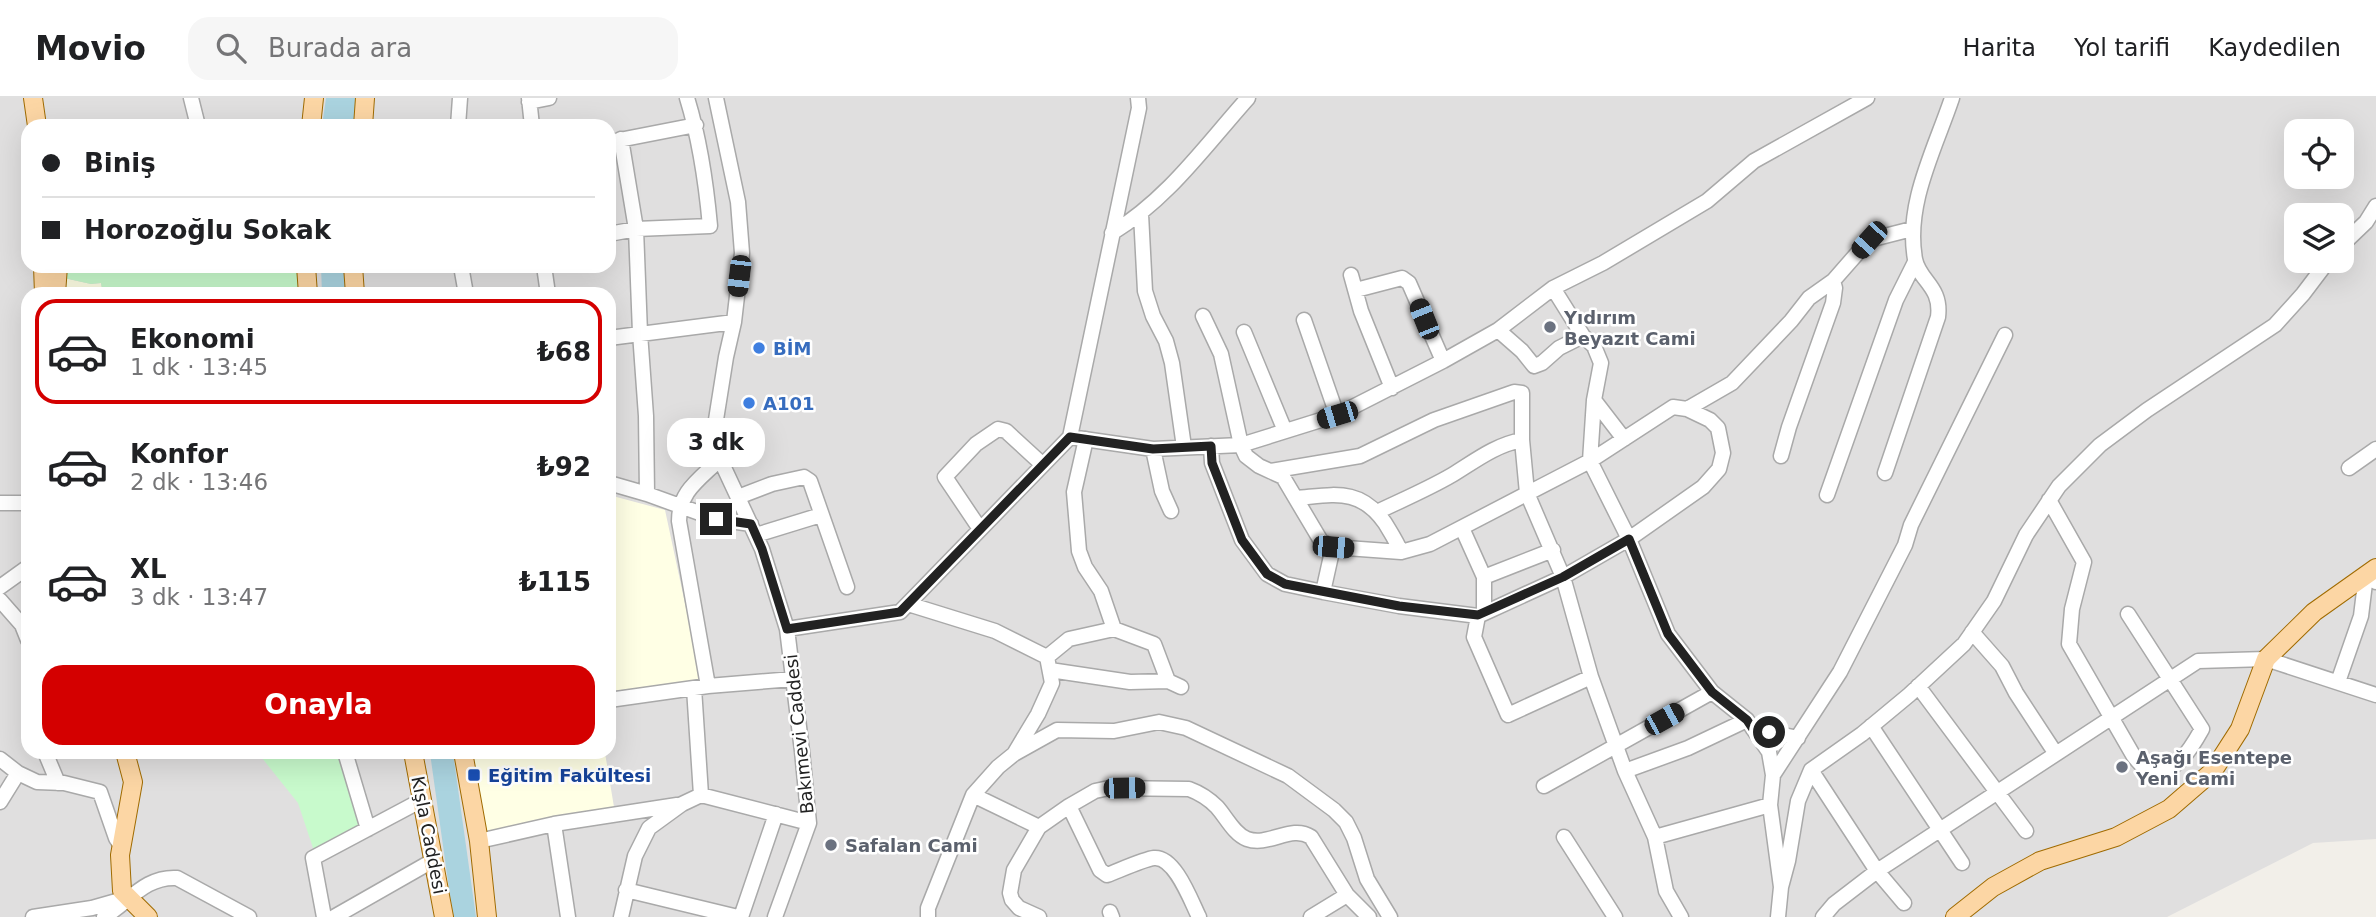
<!DOCTYPE html>
<html lang="tr">
<head>
<meta charset="utf-8">
<style>
	body { margin:0; font-family:"DejaVu Sans",sans-serif; background:#f6f6f6; color:#202124; height:100vh; display:flex; flex-direction:column; font-size:26px; white-space:nowrap }
	* { box-sizing:border-box; margin:0 }
	p { font-size:23px; color:#757577 }
	.icon { flex:none; width:38px; height:38px; fill:none; stroke:currentColor; stroke-width:2; stroke-linecap:round; stroke-linejoin:round }
	.map { position:relative; flex:1; overflow:hidden }
	.side { position:absolute; left:21px; top:189px; width:595px; height:472px; display:flex; flex-direction:column; background:#fff; border-radius:21px; box-shadow:0 7px 28px #0002 }
	.side>* { flex:none }
	.hud { position:absolute; left:21px; top:21px; width:595px; height:154px; border-radius:21px; box-shadow:0 7px 28px #0002; display:grid; align-content:center; height:154px; padding:0 21px; background:#fff }
	.fabs { position:absolute; left:2284px; top:21px; display:grid; gap:14px }
	.fabs a { display:grid; place-items:center; width:70px; height:70px; border-radius:14px; background:#fff; box-shadow:0 7px 28px #0002; font-size:35px }
	.end { position:absolute; width:32px; height:32px; margin:-16px; border:9px solid #222; background:#fff; box-shadow:0 0 0 4px #fff }
	.from { border-radius:50% }
	.bubble { position:absolute; height:49px; border-radius:21px; background:#fff; box-shadow:0 7px 28px #0002; font-size:23px; font-weight:800; line-height:49px; text-align:center }
	.car { position:absolute; width:21px; height:42px; margin:-21px -10px; border-radius:9px; box-shadow:0 0 5px 2px #0007; background:linear-gradient(#222 24%,#8ab4d8 0 40%,#222 0 76%,#8ab4d8 0 86%,#222 0) }
	.hud b { display:flex; align-items:center; gap:24px; height:66px; font-size:26px }
	.hud b+b { border-top:2px solid #e0e0e0 }
	.hud i { width:18px; height:18px; background:#202124 }
	ul { padding:12px 0 0; list-style:none }
	li { display:flex; align-items:center; gap:21px; height:105px; margin:0 14px 10px; padding:0 7px; border:4px solid transparent; border-radius:21px }
	li div { flex:1 }
	li b { display:block; font-size:26px }
	li em { font-style:normal; font-weight:800 }
	li.on { border-color:#d40000 }
	li>.icon { width:63px; height:63px; stroke-width:1.5 }
	.primary-button { display:flex; gap:14px; margin-top:auto; padding:14px 21px }
	.primary-button a { flex:1; height:80px; border-radius:21px; background:#d40000; color:#fff; font-size:28px; font-weight:800; line-height:80px; text-align:center }
	header { display:flex; align-items:center; gap:42px; box-sizing:border-box; height:98px; padding:0 35px; background:#fff; border-bottom:2px solid #e0e0e0 }
	header strong { font-size:33px }
	nav { display:flex; gap:38px; margin-inline-start:auto; font-size:24px }
	.search { width:490px; height:63px; background:#f6f6f6; display:flex; align-items:center; gap:18px; box-sizing:border-box; padding:0 24px; border-radius:21px; color:#757577; font-size:26px }
	.map>svg:first-child { display:block }
</style>
</head>
<body>
<header>
<strong>Movio</strong>
<div class="search"><svg class="icon" aria-label="search" viewBox="0 0 24 24"><circle cx="10" cy="10" r="6"/><path d="M15 15l6 6"/></svg>Burada ara</div>
<nav><a>Harita</a><a>Yol tarifi</a><a>Kaydedilen</a></nav>
</header>
<div class="map">
<svg width="2376" height="819" viewBox="0 0 2376 819">
	<rect width="100%" height="100%" fill="#f2efe9"/>
	<path fill="#e0dfdf" fill-rule="evenodd" d="M0 0H2376V741L2313 745 2167 819H0ZM28 28H609V168H28ZM2296 33H2342V79H2296ZM2296 117H2342V163H2296ZM28 196H609V654H28Z"/>
	<path fill="#ffffe5" d="M64 180 91 186 101 185 103 196H61Z
		M609 397 665 412 702 585 609 593Z
		M473 655H605L615 715 485 736Z"/>
	<path fill="#c8facc" d="M67 168H300L301 196H189C173 190 159 194 144 196 130 197 116 196 103 196L101 185 91 186 64 180Z
		M258 655H339L365 728 314 753 298 705Z"/>
	<path fill="#aad3df" d="M326 0H356L353 28H322Z
		M321 168H344L345 196H322Z
		M430 655H453L476 819H453Z"/>
	<g fill="none" stroke-linecap="round" stroke-linejoin="round">
		<g stroke="#a9a9a9" stroke-width="17">
			<path id="minor" d="M191 0 198 28
				M529 0 532 28
				M716 0 738 104 742 155 734 224 726 259 715 328 720 361 762 451 787 531 802 653 809 725 775 819
				M529 4 549 0
				M458 28 460 0
				M621 41 636 131 640 235 646 318 647 396
				M609 44 696 27
				M1141 116 1145 193 1153 218 1166 243 1172 265 1184 349
				M1112 135C1168 101 1205 48 1248 0
				M609 136 636 131 710 128C706 84 700 42 687 0
				M2342 147 2366 124 2376 108
				M461 168 466 196
				M544 168 548 196
				M1351 177 1361 213 1392 290
				M1553 190 1583 238 1594 248 1601 265 1594 302 1590 363 1629 441 1668 536 1712 594 1747 622 1769 654 1773 677 1770 707 1781 789 1778 819
				M1356 192 1402 180 1409 185 1443 263
				M1203 218 1221 256 1241 347 1246 358 1259 368 1283 379 1321 443 1333 449 1401 454 1430 446 1590 363 1673 309 1687 311 1732 285 1791 223 1809 200 1833 183 1869 142 1912 131
				M1304 222 1337 317
				M1498 232 1522 253 1534 268 1542 265 1559 250 1583 238
				M1244 234 1285 333
				M609 240 734 224
				M1594 302 1624 341
				M1070 339 1153 351 1241 347 1337 317 1443 263 1498 232 1553 190 1603 165 1707 103 1754 63 1867 0
				M1086 341 1074 394 1079 453 1085 469 1101 493 1114 531
				M1211 348 1212 365 1242 442 1267 476 1285 486 1323 494 1399 508 1478 518 1563 479 1629 441 1703 389 1719 371 1723 355 1718 330 1710 322 1687 311
				M1153 351 1162 393 1171 413
				M1781 358 1789 329 1833 205 1835 190 1833 183
				M2349 370 2376 351
				M1270 373 1360 358 1434 322 1514 294 1522 295V342L1527 395 1563 479 1591 579 1625 673 1655 739 1666 793 1681 819
				M1885 375 1938 219C1942 188 1919 183 1915 161 1905 106 1935 51 1952 0
				M609 385 647 396 716 421 751 426
				M1827 397 1896 202 1915 164
				M738 399 772 386 804 379 810 383 847 489
				M1296 400C1334 397 1360 389 1385 425 1391 435 1397 444 1401 454
				M2049 402 2084 464 2072 511 2069 546 2133 657C2136 661 2141 667 2145 670 2171 686 2192 649 2202 631L2128 516
				M0 405H28
				M1377 414C1402 402 1428 391 1452 377 1475 363 1495 347 1522 342
				M1462 430 1484 479V515
				M980 431 945 379 976 346 998 331 1006 333 1043 367
				M756 437 821 417
				M1484 479 1553 452
				M0 489 28 469
				M1323 494 1333 449
				M0 502 22 527 28 542
				M908 506 995 533 1047 559 1052 585 1038 616 1014 656 998 669 973 697 928 810V819
				M1478 518 1474 539 1508 617 1591 579
				M787 531 900 514 1070 339 1139 10 1138 0
				M1114 531 1154 546 1168 583
				M1972 534 2002 568 2016 595 2056 656
				M1047 559 1069 541 1114 531
				M1050 572 1130 584 1168 583 1181 589
				M2338 584 2361 518 2366 477 2376 484
				M708 588 679 423C679 393 699 382 720 361
				M1918 588 2026 733
				M694 590 701 697
				M609 602 708 588 793 581
				M1871 628 1962 765
				M1753 631 1798 640
				M45 654 58 685
				M345 654 368 731
				M1014 656 1057 632 1114 633 1159 624 1186 630 1288 678 1334 712 1346 724 1354 740 1367 781 1390 819
				M0 661 18 675 37 684 64 685 100 694 116 740 122 749
				M1811 672 1877 773 1904 805
				M1625 673 1688 650 1747 622
				M1773 677 1840 574 1905 447 1911 427 2005 237
				M1544 688 1712 594
				M973 697 1039 729
				M0 704 18 675
				M1069 708 1100 772 1107 777C1118 773 1144 761 1154 760 1175 758 1191 803 1199 819
				M554 726 568 819
				M1564 739 1615 819
				M1655 739 1770 707
				M479 743 554 726 677 707
				M1781 789 1788 763 1798 703 1811 672 1862 636 1909 597 1964 546 1994 503 2026 437 2059 388 2100 347 2147 312 2275 227 2303 196 2328 163
				M626 792 738 819
				M1110 814 1112 819
				M33 819 92 810 120 802
				M104 819C129 804 145 778 177 780L249 819
				M324 819 313 760 422 702
				M334 819 434 762
				M621 819 635 758 649 730 682 706 701 697 809 725
				M741 819 776 716
				M1039 819 1019 810 1012 802 1010 795 1014 772 1039 729 1069 708 1095 693 1109 690 1189 691C1200 695 1209 701 1217 709 1226 719 1234 736 1247 741 1269 749 1291 726 1311 739L1347 797
				M1311 819 1347 797 1369 819
				M1823 819 1834 806 1877 773 2198 563 2266 561 2376 597"/>
		</g>
		<g stroke="#a06b00" stroke-width="20">
			<path id="major" d="M33 0 37 28
				M311 28 314 0
				M363 28 365 0
				M43 168 44 196
				M306 168 308 196
				M353 168 355 196
				M56 196 58 168
				M125 654 133 684 120 757 122 793 148 819
				M413 654 444 819
				M463 654 479 743 487 819
				M1955 819 1993 789 2040 763 2116 739 2169 711 2213 673 2240 631 2266 561 2314 514 2376 470"/>
		</g>
		<use href="#minor" stroke="#fff" stroke-width="14"/>
		<use href="#major" stroke="#fcd6a4" stroke-width="18"/>
	</g>
	<g fill="none" stroke-linecap="round" stroke-linejoin="round">
		<path stroke="#222" stroke-width="9" d="M716 421 751 426 762 451 787 531 900 514 1070 339 1153 351 1211 348 1212 365 1242 442 1267 476 1285 486 1399 508 1478 517 1563 479 1629 441 1668 536 1712 594 1747 622 1753 631 1769 634"/>
	</g>
	<g fill="#6b7280" stroke="#fff" stroke-width="2.5">
		<circle cx="1550" cy="229" r="7"/>
		<circle cx="2122" cy="669" r="7"/>
		<circle cx="831" cy="747" r="7"/>
	</g>
	<g fill="#3f7fe0" stroke="#fff" stroke-width="2.5">
		<circle cx="759" cy="250" r="7"/>
		<circle cx="749" cy="305" r="7"/>
	</g>
	<rect fill="#1a4fb4" stroke="#fff" stroke-width="2.5" x="467" y="670" width="14" height="14" rx="3.5"/>
	<g text-anchor="middle" dominant-baseline="central" stroke-width="5" stroke-linejoin="round" paint-order="stroke">
		<g font-size="18" font-weight="bold" fill="#5b616d" stroke="#fff" text-anchor="start">
			<text x="1564" y="219">Yıdırım<tspan x="1564" dy="21">Beyazıt Cami</tspan></text>
			<text x="2136" y="659">Aşağı Esentepe<tspan x="2136" dy="21">Yeni Cami</tspan></text>
			<text x="845" y="747">Safalan Cami</text>
		</g>
		<g font-size="18" font-weight="bold" fill="#366cbe" stroke="#fff" text-anchor="start">
			<text x="773" y="250">BİM</text>
			<text x="763" y="305">A101</text>
		</g>
		<g font-size="18" fill="#222" stroke="#fff">
			<text transform="translate(799 636) rotate(-96)">Bakımevi Caddesi</text>
			<text transform="translate(429 737) rotate(79)">Kışla Caddesi</text>
		</g>
		<g font-size="18" font-weight="bold" fill="#164399" stroke="#fff" text-anchor="start">
			<text x="488" y="677">Eğitim Fakültesi</text>
		</g>
	</g>
</svg>
<div class="fabs">
<a><svg class="icon" aria-label="locate" viewBox="0 0 24 24"><circle cx="12" cy="12" r="6"/><path d="M12 2v4M12 18v4M2 12h4M18 12h4"/></svg></a>
<a><svg class="icon" aria-label="layers" viewBox="0 0 24 24"><path d="M12 4l9 5-9 5-9-5zM3 14l9 5 9-5"/></svg></a>
</div>
<i class="end from" style="left:1769px;top:634px"></i>
<i class="end" style="left:716px;top:421px"></i>
<div class="bubble" style="left:667px;top:320px;width:98px">3 dk</div>
<i class="car" style="left:1869px;top:142px;rotate:222deg"></i>
<i class="car" style="left:739px;top:178px;rotate:187deg"></i>
<i class="car" style="left:1424px;top:221px;rotate:338deg"></i>
<i class="car" style="left:1337px;top:317px;rotate:253deg"></i>
<i class="car" style="left:1333px;top:449px;rotate:95deg"></i>
<i class="car" style="left:1664px;top:621px;rotate:61deg"></i>
<i class="car" style="left:1124px;top:690px;rotate:89deg"></i>
<div class="hud">
<b><i class="from"></i>Biniş</b>
<b><i></i>Horozoğlu Sokak</b>
</div>
<section class="side">
<ul>
<li class="on"><svg class="icon" aria-label="car" viewBox="0 0 24 24"><path d="M5 17H2v-5l4-1 3-4h7l3 4 3 1v5h-3M9 17h6M6 11h13"/><circle cx="7" cy="17" r="2"/><circle cx="17" cy="17" r="2"/></svg><div><b>Ekonomi</b><p>1 dk · 13:45</p></div><em>₺68</em></li>
<li><svg class="icon" aria-label="car" viewBox="0 0 24 24"><path d="M5 17H2v-5l4-1 3-4h7l3 4 3 1v5h-3M9 17h6M6 11h13"/><circle cx="7" cy="17" r="2"/><circle cx="17" cy="17" r="2"/></svg><div><b>Konfor</b><p>2 dk · 13:46</p></div><em>₺92</em></li>
<li><svg class="icon" aria-label="car" viewBox="0 0 24 24"><path d="M5 17H2v-5l4-1 3-4h7l3 4 3 1v5h-3M9 17h6M6 11h13"/><circle cx="7" cy="17" r="2"/><circle cx="17" cy="17" r="2"/></svg><div><b>XL</b><p>3 dk · 13:47</p></div><em>₺115</em></li>
</ul>
<div class="primary-button"><a>Onayla</a></div>
</section>
</div>
</body>
</html>
